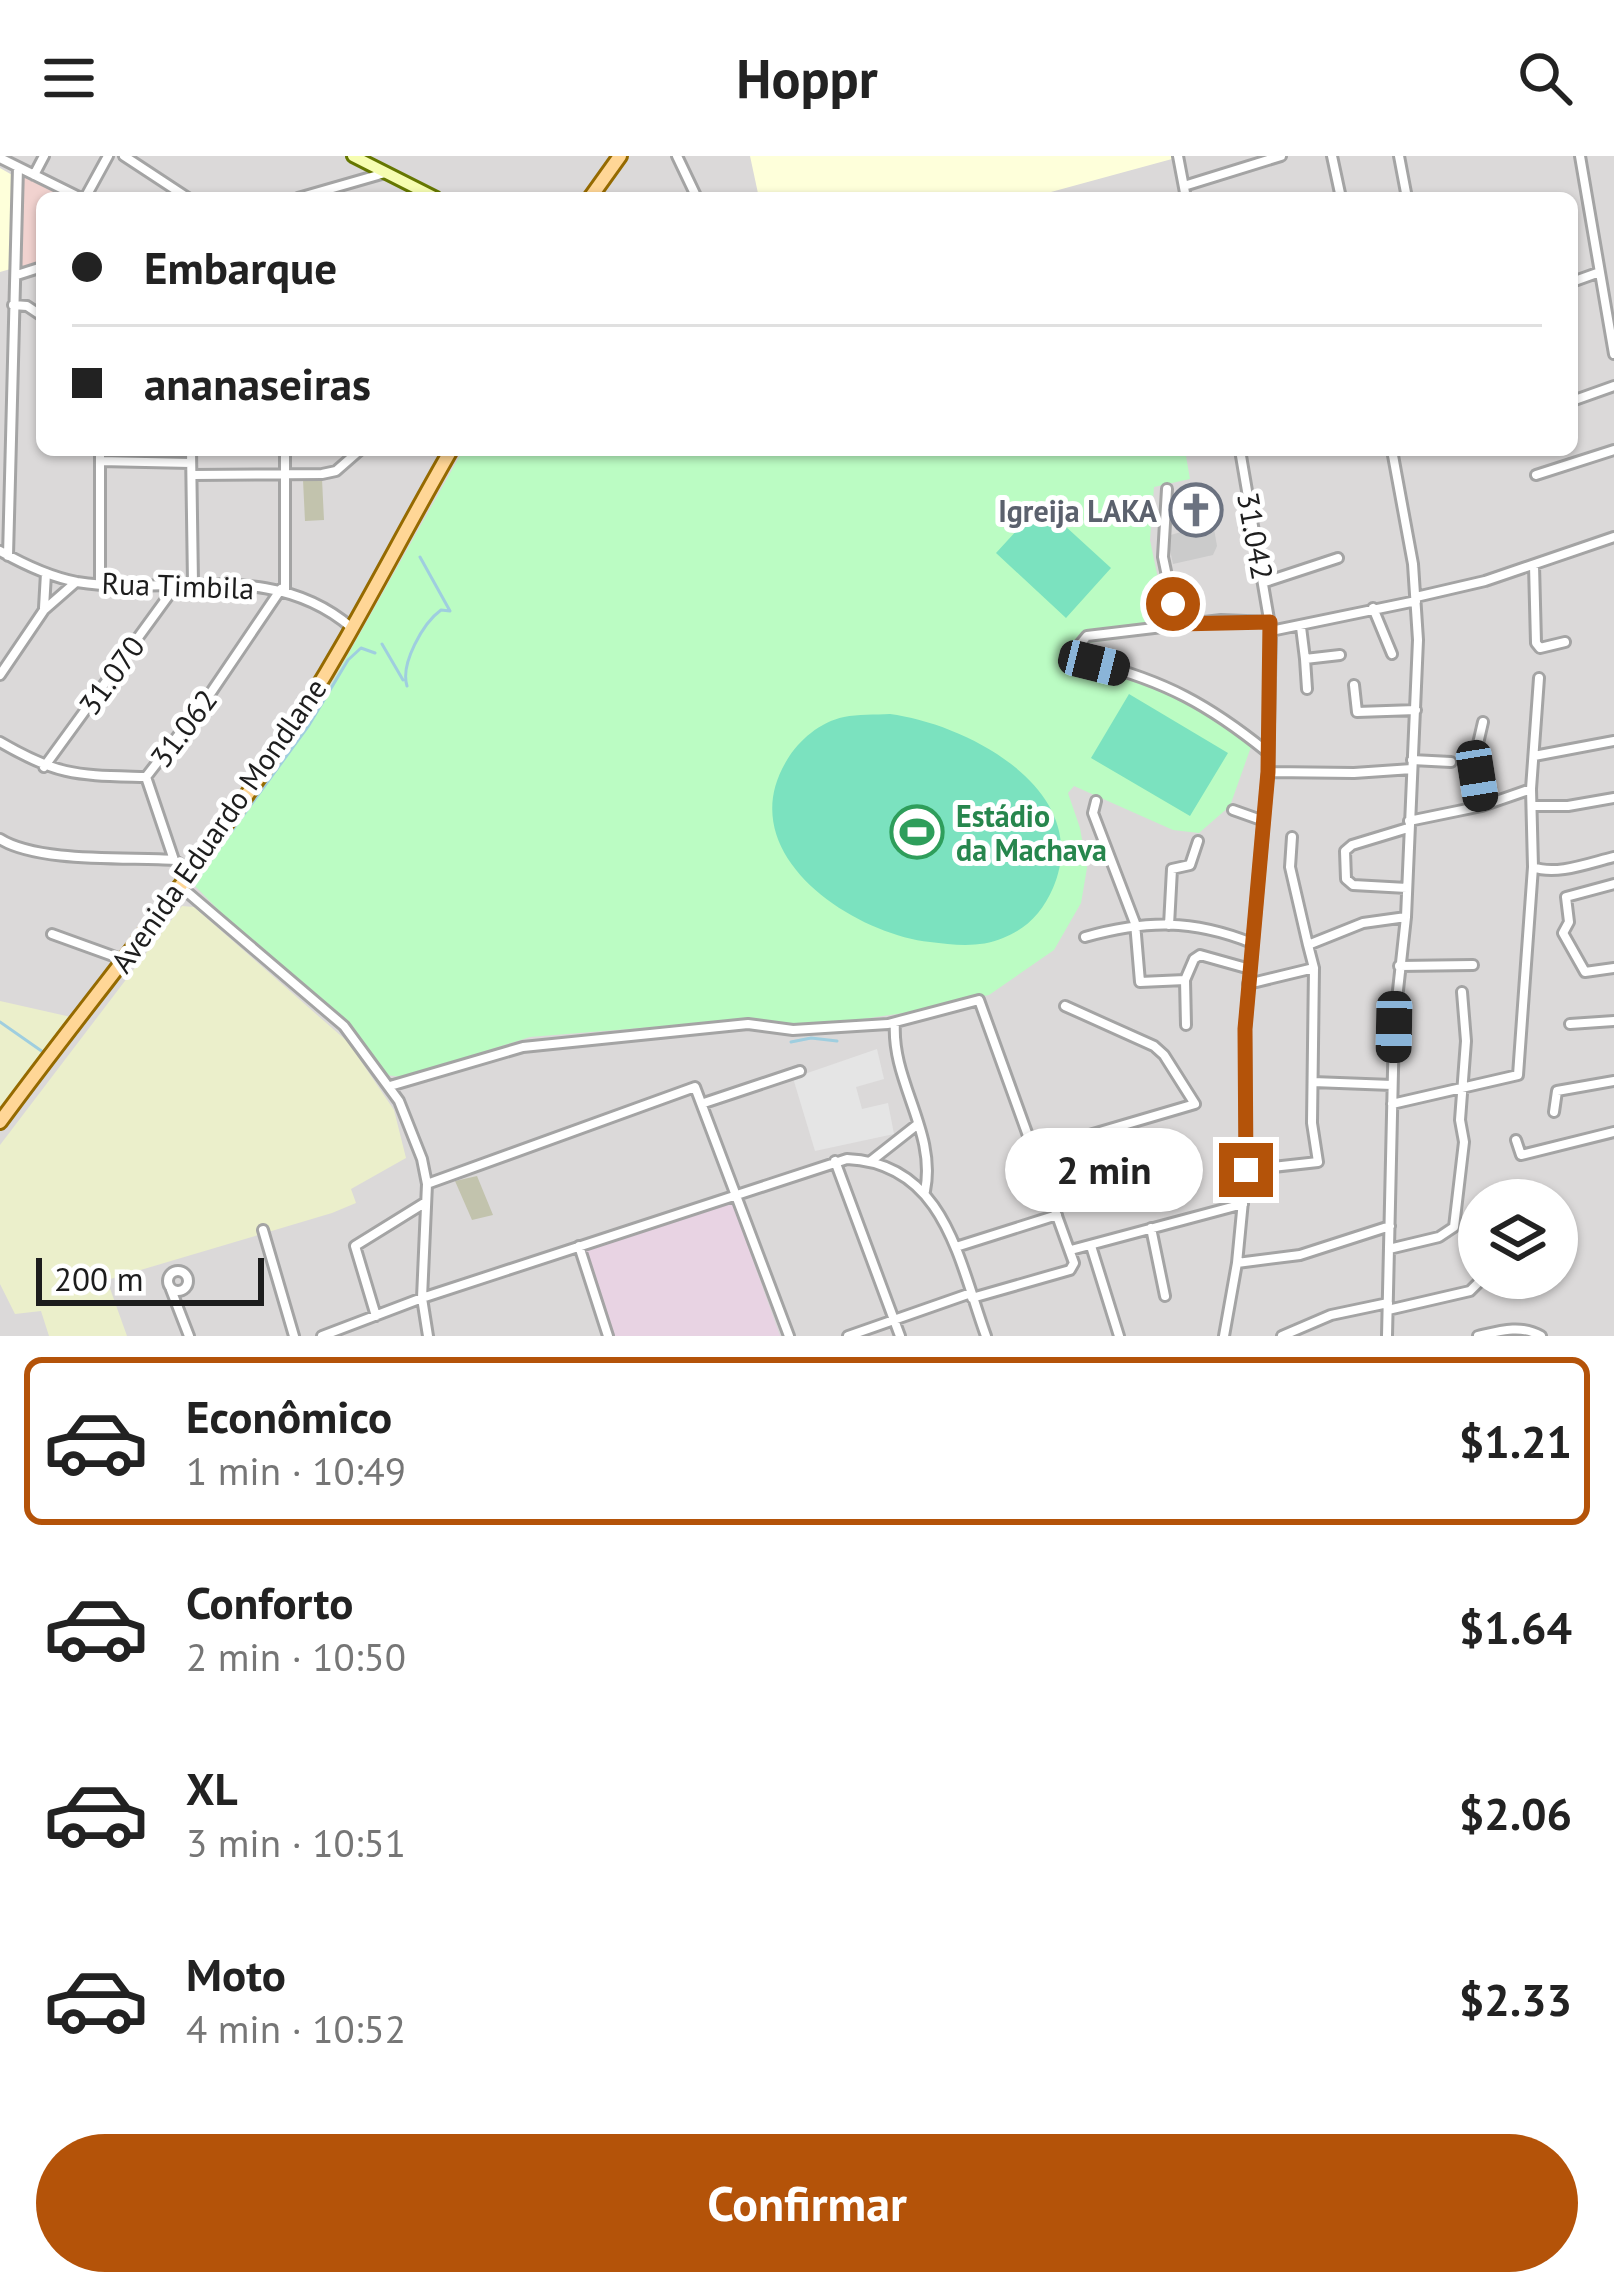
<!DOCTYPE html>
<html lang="pt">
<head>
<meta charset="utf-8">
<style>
	body { margin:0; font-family:"PT Sans",sans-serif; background:#f6f6f6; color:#222; height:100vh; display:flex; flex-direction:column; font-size:45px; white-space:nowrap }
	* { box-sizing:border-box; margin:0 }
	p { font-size:39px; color:#767676 }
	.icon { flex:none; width:66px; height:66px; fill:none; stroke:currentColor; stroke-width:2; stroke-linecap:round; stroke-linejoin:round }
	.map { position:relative; height:1180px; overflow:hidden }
	.drawer { display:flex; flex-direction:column; background:#fff; flex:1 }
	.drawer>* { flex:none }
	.guide { position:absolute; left:36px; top:36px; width:1542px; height:264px; border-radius:18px; box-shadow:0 3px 9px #0004; display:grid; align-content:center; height:264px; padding:0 36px; background:#fff }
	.controls { position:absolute; left:1458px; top:1023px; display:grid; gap:24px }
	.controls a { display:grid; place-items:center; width:120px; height:120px; border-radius:50%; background:#fff; box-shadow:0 3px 9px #0004; font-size:60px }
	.scale { position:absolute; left:36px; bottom:30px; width:228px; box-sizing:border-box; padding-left:12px; border:6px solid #1d1d1d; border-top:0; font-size:33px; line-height:42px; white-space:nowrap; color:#1d1d1d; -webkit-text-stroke:9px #fff; paint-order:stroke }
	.end { position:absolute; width:54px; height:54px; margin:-27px; border:15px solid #b45309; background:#fff; box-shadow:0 0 0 6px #fff }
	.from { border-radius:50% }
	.bubble { position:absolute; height:84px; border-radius:42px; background:#fff; box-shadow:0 3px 9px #0004; font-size:39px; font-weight:700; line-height:84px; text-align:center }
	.car { position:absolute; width:36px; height:72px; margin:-36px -18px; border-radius:15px; box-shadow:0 0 9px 3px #0007; background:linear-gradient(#222 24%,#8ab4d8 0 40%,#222 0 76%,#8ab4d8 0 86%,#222 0) }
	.guide b { display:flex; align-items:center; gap:42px; height:114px; font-size:45px }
	.guide b+b { border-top:3px solid #e0e0e0 }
	.guide i { width:30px; height:30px; background:#222 }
	ul { padding:21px 0 0; list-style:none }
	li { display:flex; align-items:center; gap:36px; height:168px; margin:0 24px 18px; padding:0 12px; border:6px solid transparent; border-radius:18px }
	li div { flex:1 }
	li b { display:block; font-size:45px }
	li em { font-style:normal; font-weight:700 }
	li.on { border-color:#b45309 }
	li>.icon { width:108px; height:108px; stroke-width:1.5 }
	.primary-button { display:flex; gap:24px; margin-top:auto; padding:24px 36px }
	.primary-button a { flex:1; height:138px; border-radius:72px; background:#b45309; color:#fff; font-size:48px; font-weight:700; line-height:138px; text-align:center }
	header { display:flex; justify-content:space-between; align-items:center; height:156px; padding:0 36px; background:#fff; font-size:54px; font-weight:700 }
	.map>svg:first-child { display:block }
</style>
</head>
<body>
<header><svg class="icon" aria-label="menu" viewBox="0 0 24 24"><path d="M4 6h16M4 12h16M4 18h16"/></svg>Hoppr<svg class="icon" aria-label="search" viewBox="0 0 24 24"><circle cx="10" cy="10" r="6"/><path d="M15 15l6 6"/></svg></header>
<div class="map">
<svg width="1614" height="1180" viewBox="0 0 1614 1180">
	<rect width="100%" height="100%" fill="#efebe2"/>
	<path fill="#dbd9d9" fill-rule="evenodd" d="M0 0H1614V1180H0ZM42 42H1572V294H42ZM1479 1044H1557V1122H1479Z"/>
	<path fill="#f1d2cf" d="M22 19 76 42H42V108L21 114Z"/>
	<path fill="#e8d3e3" d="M731 1043 780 1180H613L583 1096Z"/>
	<path fill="#feffda" d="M750 0H1171L1172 3 1029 42H759Z
		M0 12 14 20V112L0 116Z"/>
	<path fill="#cbcbcb" d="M1213 367 1217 390 1213 399 1173 408 1167 380Z"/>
	<path fill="#c2c3ad" d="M322 323 324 364 305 365 303 324Z
		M477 1020 493 1059 472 1064 455 1025Z"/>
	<path fill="#ebefcb" d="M182 750 194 751 348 886 394 954 406 1002 351 1033 356 1047 332 1057 107 1124 127 1180H49L41 1155 15 1158 0 1128V989Z
		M0 845 71 861 0 957Z"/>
	<path fill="#bbfcc3" d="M463 294H1185L1190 323 1154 331 1150 384 1169 476 1089 487 1085 508 1180 542 1252 588 1230 650 1199 677 1173 674 1074 630 1068 637 1080 672 1087 712 1081 747 1054 794 989 839 904 857 792 873 739 864 530 881 402 921 386 919 344 864 256 792 194 729 308 570Z"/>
	<path fill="#7be2bf" d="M1041 348 1111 412 1066 462 996 397Z
		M1129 538 1228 597 1190 660 1091 602Z
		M890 558C967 568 1095 634 1053 732 1043 755 1027 773 1003 782 980 792 954 789 930 786 851 777 730 697 787 604 799 584 820 566 844 561 858 558 875 559 890 558Z"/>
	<path fill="#e5e5e5" d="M877 893 884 923 856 931 862 953 888 947 894 978 815 995 793 922Z"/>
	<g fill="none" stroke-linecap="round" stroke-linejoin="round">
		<path stroke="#9fcedf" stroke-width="3" d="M382 488 403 524
			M407 530C400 508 423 467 441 454L450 455 420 401
			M199 720 309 569 348 504 361 492 375 497
			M0 866 43 896
			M791 886 811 882 837 885"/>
		<g stroke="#a4a4a4" stroke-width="14">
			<path id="street" d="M124 0 188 42
				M677 0 697 42
				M1178 0 1186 42
				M1332 0 1341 42
				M1399 0 1407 42
				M1580 0 1614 198
				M0 2 81 42
				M34 19 44 0
				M1184 30 1281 0
				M85 42 108 0
				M298 42 385 17
				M17 119 42 111
				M1572 126 1597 117
				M13 149 27 150 42 160
				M1572 245 1614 230
				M191 294 193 427
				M285 294V434
				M100 305 191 307
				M192 319 322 318 336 315 360 294
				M1536 319 1614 294
				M1167 333 1163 401 1177 468
				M0 395C23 408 51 421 77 426 172 441 271 402 352 472
				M8 400 18 11
				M1534 409 1536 487 1540 492 1565 486
				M1265 426 1338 402
				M100 427V294
				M1416 441 1485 425 1614 381
				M44 452 46 417
				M1373 452 1392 498
				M1301 471 1305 503 1340 499
				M1271 475 1416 445
				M1305 503 1307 533
				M0 519 44 454 76 426
				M1539 522 1531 633 1533 711C1556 720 1589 707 1614 701
				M1354 529 1357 556 1416 554
				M0 586C60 621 78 619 146 621
				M1266 595C1209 549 1165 525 1094 507L1082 500 1077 492 1087 480 1221 464 1270 466
				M1534 600 1614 585
				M1412 604 1451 606
				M44 611 177 428
				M1268 616 1354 617 1412 613
				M1096 645 1093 657 1135 767 1140 826 1185 824 1194 803 1200 799 1250 813
				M1482 650 1477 592 1483 566
				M1532 650H1568L1614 642
				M1233 654 1264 665
				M1409 665 1482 650 1531 633
				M1292 681 1290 711 1308 789
				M0 683C38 707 128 701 174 704
				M190 715 174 704 146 621 208 541 281 433
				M1614 728 1566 741 1569 766 1563 777 1585 816 1614 812
				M180 730 344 870 399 945 422 1003 427 1028 422 1142 428 1180
				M1407 732 1353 729 1346 723 1345 695 1352 689 1408 672
				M1169 769 1172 713 1190 709 1198 685
				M52 778 124 804
				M1085 781C1146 764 1192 763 1252 787
				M1399 810 1473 809
				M1185 824 1186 869
				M1248 828 1314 812 1308 789 1363 767 1406 761
				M895 867C891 925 937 976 925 1035
				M1570 868 1614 865
				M1313 926 1392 929
				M390 930 523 891 748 868 793 874 888 868 979 844 1074 1107 1070 1114 972 1142
				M704 947 800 915
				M1392 948 1518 919 1533 711
				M1554 956 1557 935 1614 925
				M1516 984 1521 999 1614 976
				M1035 995 1195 948 1164 899 1154 890 1065 850
				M835 1005 900 1180
				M871 1005 918 968
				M1246 1014 1318 1006 1312 967 1314 812
				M427 1028 695 931 789 1180
				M1151 1072 1165 1140
				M263 1074 294 1180
				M579 1090 608 1180
				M1091 1090 1119 1180
				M956 1091 1057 1059
				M1389 1093 1439 1081 1454 1071 1464 986 1460 964 1466 885 1462 836
				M1071 1094 1243 1048
				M1237 1107 1300 1099 1390 1070
				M168 1125a10 10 0 1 1 20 0a10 10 0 1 1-20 0Z
				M170 1131 189 1180
				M1388 1154 1470 1135 1483 1122
				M376 1160 355 1090 426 1046
				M322 1180 422 1142 847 1003C945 1007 959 1106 986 1180
				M848 1180 971 1137
				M1224 1180 1237 1107 1246 1014 1245 873 1268 616 1271 475 1240 294
				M1282 1180 1331 1159 1388 1147
				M1387 1180 1394 871 1406 761 1418 484 1413 408 1392 294
				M1478 1180C1499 1175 1521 1168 1541 1180"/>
		</g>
		<g stroke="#657700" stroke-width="16">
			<path id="secondary" d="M353 0 436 42"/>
		</g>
		<g stroke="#956a00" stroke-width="18">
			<path id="primary" d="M590 42 620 0
				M0 966C93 839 196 718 283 586 345 493 395 391 451 294"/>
		</g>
		<use href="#street" stroke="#fff" stroke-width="8"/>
		<use href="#secondary" stroke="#f6fdb1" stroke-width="10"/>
		<use href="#primary" stroke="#ffd696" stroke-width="12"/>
	</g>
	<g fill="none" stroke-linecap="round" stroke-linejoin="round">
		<path stroke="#b45309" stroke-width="15" d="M1173 448 1178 468 1270 466 1268 616 1245 873 1246 1014"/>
	</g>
	<defs>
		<g id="church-ring" transform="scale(2.7)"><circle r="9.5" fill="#fff" stroke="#6b7280" stroke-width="1.5"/><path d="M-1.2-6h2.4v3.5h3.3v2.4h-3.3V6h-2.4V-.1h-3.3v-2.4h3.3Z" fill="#6b7280"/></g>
		<g id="stadium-ring" transform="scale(2.7)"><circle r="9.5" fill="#fff" stroke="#2e9e5b" stroke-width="1.5"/><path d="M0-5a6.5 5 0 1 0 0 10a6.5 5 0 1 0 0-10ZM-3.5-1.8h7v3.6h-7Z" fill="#2e9e5b"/></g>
	</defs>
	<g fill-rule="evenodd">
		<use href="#church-ring" x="1196" y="354"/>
		<use href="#stadium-ring" x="917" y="676"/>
	</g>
	<g text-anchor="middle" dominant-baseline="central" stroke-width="10" stroke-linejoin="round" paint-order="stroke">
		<g font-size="30" font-weight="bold" fill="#5b616d" stroke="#fff" text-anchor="end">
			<text x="1157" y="354">Igreija LAKA</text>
		</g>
		<g font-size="30" fill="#1d1d1d" stroke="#fff">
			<text transform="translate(1256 380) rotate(80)">31.042</text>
			<text transform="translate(178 429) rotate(2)">Rua Timbila</text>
			<text transform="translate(111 519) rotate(-54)">31.070</text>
			<text transform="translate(183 572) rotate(-53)">31.062</text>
			<text transform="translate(218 669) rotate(-55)">Avenida Eduardo Mondlane</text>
		</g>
		<g font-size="30" font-weight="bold" fill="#27864d" stroke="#fff" text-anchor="start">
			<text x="956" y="659">Estádio<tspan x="956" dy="34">da Machava</tspan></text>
		</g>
	</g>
</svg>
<div class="controls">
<a><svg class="icon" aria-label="layers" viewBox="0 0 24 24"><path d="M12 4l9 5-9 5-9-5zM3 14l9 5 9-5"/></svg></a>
</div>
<div class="scale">200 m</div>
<i class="end from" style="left:1173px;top:448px"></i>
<i class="end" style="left:1246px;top:1014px"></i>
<div class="bubble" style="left:1005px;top:972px;width:198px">2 min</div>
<i class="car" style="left:1094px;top:507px;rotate:104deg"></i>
<i class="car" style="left:1477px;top:620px;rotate:171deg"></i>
<i class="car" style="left:1394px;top:871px;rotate:181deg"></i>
<div class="guide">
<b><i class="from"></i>Embarque</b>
<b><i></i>ananaseiras</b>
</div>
</div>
<section class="drawer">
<ul>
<li class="on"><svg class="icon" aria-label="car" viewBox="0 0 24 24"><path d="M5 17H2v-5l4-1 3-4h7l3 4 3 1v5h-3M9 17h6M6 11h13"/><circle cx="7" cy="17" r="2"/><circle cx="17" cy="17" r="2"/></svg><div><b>Econômico</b><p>1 min · 10:49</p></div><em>$1.21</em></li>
<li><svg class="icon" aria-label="car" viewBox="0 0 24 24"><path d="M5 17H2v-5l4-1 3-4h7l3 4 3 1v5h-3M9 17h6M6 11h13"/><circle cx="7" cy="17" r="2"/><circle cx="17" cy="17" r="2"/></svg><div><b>Conforto</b><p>2 min · 10:50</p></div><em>$1.64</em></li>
<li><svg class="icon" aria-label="car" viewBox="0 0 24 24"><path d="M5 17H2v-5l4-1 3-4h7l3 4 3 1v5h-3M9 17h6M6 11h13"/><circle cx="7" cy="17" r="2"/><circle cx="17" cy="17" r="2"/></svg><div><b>XL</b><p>3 min · 10:51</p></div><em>$2.06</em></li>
<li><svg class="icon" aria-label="car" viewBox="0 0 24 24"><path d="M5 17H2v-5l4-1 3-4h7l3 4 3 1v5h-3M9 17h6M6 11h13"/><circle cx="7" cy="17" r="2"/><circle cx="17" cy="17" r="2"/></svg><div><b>Moto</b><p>4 min · 10:52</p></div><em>$2.33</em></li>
</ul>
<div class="primary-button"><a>Confirmar</a></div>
</section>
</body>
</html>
